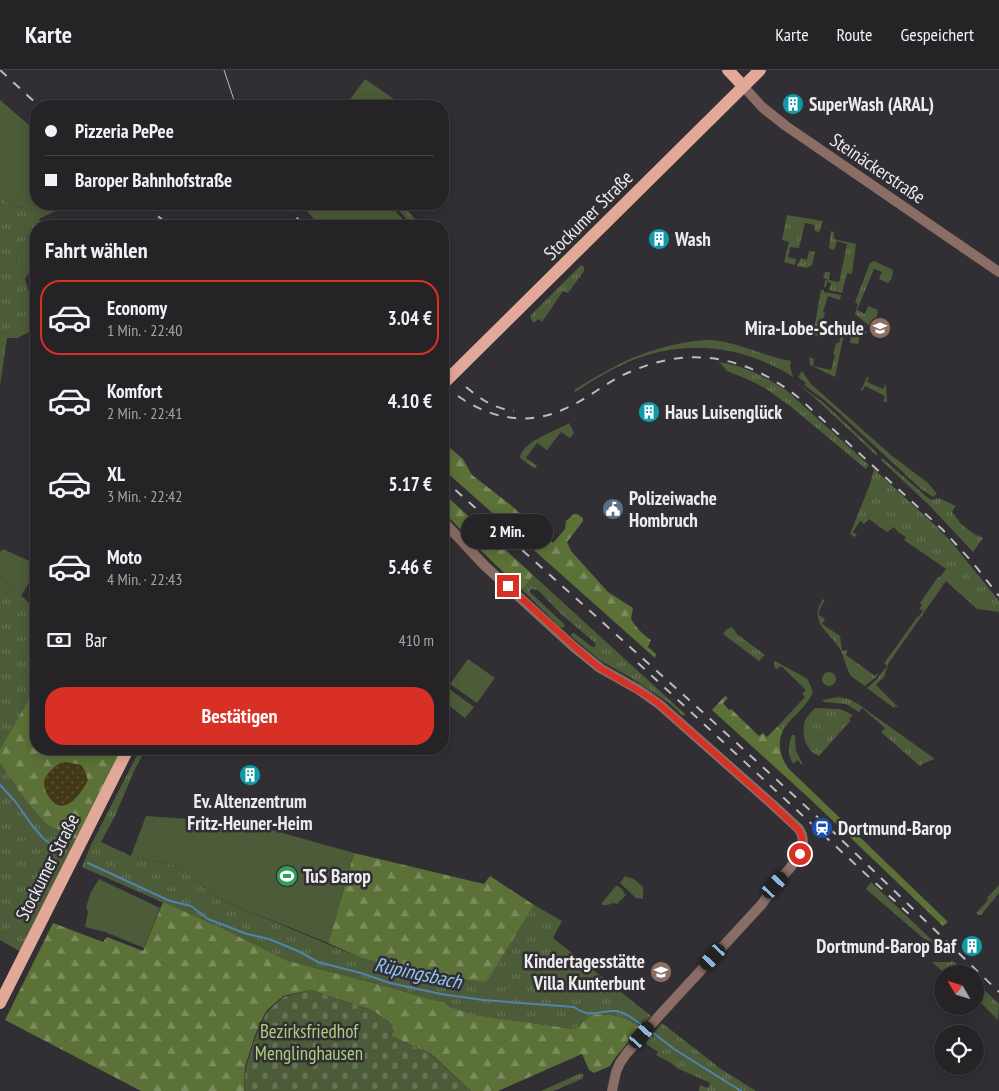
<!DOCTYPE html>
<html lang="de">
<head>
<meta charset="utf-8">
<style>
	body { margin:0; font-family:"PT Sans Narrow",sans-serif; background:#312f32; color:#f1f3f6; height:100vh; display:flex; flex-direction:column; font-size:19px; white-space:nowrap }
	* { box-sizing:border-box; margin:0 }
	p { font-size:16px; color:#a3a4a7 }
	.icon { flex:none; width:28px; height:28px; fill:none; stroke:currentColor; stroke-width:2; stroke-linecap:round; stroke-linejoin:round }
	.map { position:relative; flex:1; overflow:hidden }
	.details { position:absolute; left:30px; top:150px; width:419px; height:535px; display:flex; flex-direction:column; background:#252326; border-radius:20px; box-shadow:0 2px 12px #0003,0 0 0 1px #424043 }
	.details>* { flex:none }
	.top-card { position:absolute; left:30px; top:30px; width:419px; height:110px; border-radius:20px; box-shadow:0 2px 12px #0003,0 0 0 1px #424043; display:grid; align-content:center; height:110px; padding:0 15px; background:#252326 }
	.needle { width:32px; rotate:309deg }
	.buttons { position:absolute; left:934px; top:895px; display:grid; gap:10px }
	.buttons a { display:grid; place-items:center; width:50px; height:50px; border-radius:50%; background:#252326; box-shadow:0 2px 12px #0003,0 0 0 1px #424043; font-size:25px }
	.end { position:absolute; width:22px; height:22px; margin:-11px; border:6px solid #d93025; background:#fff; box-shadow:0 0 0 2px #fff }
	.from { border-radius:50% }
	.bubble { position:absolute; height:35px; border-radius:18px; background:#252326; box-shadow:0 2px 12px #0003,0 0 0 1px #424043; font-size:16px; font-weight:800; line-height:35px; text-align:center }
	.car { position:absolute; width:15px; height:30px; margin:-15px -8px; border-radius:6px; box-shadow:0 0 4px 1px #0007; background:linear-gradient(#222 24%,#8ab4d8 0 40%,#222 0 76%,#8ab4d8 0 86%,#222 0) }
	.top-card b { display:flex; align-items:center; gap:18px; height:48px; font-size:19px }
	.top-card b+b { border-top:1px solid #424043 }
	.top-card i { width:12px; height:12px; background:#f1f3f6 }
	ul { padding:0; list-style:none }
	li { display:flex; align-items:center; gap:15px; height:75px; margin:0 10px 8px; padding:0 5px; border:2px solid transparent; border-radius:20px }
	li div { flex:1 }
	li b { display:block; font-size:19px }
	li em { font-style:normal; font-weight:800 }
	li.on { border-color:#d93025 }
	li>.icon { width:45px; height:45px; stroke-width:1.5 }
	h2 { padding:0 15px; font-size:22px; line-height:60px }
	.pay { display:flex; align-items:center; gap:12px; height:55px; padding:0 15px; font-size:19px }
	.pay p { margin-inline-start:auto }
	.cta { display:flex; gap:10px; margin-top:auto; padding:10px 15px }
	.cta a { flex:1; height:58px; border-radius:20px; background:#d93025; color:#fff; font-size:20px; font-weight:800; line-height:58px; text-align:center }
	header { display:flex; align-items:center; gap:30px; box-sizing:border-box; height:70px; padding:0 25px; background:#252326; border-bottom:1px solid #424043 }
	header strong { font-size:24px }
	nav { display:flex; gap:28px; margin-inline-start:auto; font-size:18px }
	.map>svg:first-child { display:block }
</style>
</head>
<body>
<header>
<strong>Karte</strong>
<nav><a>Karte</a><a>Route</a><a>Gespeichert</a></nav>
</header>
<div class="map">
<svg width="999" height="1021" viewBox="0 0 999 1021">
	<defs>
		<pattern id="grass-tufts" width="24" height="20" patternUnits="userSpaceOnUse" patternTransform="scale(1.25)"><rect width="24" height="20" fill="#4c5b38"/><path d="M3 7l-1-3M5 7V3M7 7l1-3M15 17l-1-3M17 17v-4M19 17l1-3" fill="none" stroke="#667355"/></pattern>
		<pattern id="forest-firs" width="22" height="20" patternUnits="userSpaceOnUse" patternTransform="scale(1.25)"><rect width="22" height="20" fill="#5b7137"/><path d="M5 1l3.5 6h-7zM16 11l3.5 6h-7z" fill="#7b8c5e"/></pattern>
		<pattern id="sand-dots" width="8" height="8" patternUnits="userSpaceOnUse" patternTransform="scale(1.25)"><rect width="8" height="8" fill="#403817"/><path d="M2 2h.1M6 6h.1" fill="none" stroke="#5c5539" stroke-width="1.8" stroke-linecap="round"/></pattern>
		<pattern id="cemetery-stones" width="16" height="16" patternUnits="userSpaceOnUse" patternTransform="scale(1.25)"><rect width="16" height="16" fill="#4c5b38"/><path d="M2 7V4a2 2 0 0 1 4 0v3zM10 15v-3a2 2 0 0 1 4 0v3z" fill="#667355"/></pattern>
	</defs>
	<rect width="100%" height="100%" fill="#312f33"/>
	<path fill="url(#grass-tufts)" d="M0 128 13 136 30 139 37 154 17 183 16 195 29 203 25 209 36 245V259L17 268H7L0 316Z
		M393 134H402L421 156H413Z
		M787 145 823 151 819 163 814 160 815 155 805 153 799 178 790 177 788 187 796 189 795 195 784 192 789 172 782 170Z
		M831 161 834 162V169L856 174 852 204 847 203 842 223 829 220 831 213 827 212 826 217H824L825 210 828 211V210L823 208 825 202H830L829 210 839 212 847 174 837 171 834 180 829 178Z
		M809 181 815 182 812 195 807 198 797 196 801 188 807 190Z
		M874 191 893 200 892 208 888 213 879 209 882 202 874 199 857 240 865 244 868 236 878 240 877 242H878L874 253H875L871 257 855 244 858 234 855 232 870 193Z
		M581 195 584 197V201L568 223 563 221 542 252 538 249 534 253 531 249V245Z
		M821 220H824V222L841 225 840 230 828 226 823 242 825 243 820 259 821 260 819 267 813 265Z
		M845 254H846L835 307 810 295 809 287 814 289 813 296 831 300 835 285 833 284 836 273H839Z
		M706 270C735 270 762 286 791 291L790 296 793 307C743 275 684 268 628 292 610 300 592 311 575 322L574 320C587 312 600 304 614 297 641 282 675 272 706 270Z
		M719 292C743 295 765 307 786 320L869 395 866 399 790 336 765 318 747 309 727 301Z
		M802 301 810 313 820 322 891 385 928 413 937 424 933 427 921 419 837 341 823 329 804 315 806 313 798 307Z
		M867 307H869L867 312 883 319 886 314V315L887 332 883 331 885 326 865 316 862 321 861 320Z
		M795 312 824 333 875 381 877 384V386L815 328Z
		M569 353 574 363 570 368 561 362 547 380 537 373 526 388 537 396 536 398H534L520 388C521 372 556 361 569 353Z
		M882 388 927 427 932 430 939 428 956 436 952 442 962 455 977 466 978 465 983 468 973 482 930 436 881 390Z
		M874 399 937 457 953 474 999 531V542L977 539 946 511 888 594 884 607 876 615 898 637H897L895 636 894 638 867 618 877 609 887 596 884 593 885 592 918 546 919 547 923 541 919 539 922 535 920 533 938 507H940L946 499 904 470 906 467 898 462 894 457 887 462 869 449 864 454 860 451 853 462 857 465 855 467 850 464 870 414Z
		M533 505 685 644 683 646 669 633 648 619 628 606 601 591 572 567 571 564 574 563 591 576 594 577 596 575 594 572 561 544 538 520 531 519 530 522 564 554 565 556 562 558 560 557 521 519 525 517Z
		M0 507 36 539V617L0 679Z
		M823 529 825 530C822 535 819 539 819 545L825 549 822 554 840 566 842 581 847 580 846 585 875 606 879 602 876 607 865 616C861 613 856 610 852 607 847 602 844 586 840 579 829 561 808 553 823 529Z
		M732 557 737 564 765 585 759 591 723 564 726 560Z
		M775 591 806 608 808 610 813 622C808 636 791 647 783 660L777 657 805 627 802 624 806 620 781 596 777 599 775 598 774 593Z
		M822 609a7 7 0 1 1 14 0a7 7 0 1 1-14 0Z
		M838 627 849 629 858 634 935 689 924 693 920 696 881 662 885 658 862 638 859 642 846 634 824 632 822 630Z
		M815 638 840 639 853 645 849 649 851 650 819 686C807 682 802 667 804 655 805 648 810 643 815 638Z
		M792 665H795L796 681 803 695 797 690 794 694C787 687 788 674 792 665Z
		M140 679H146L135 699 115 746 101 772 131 786 183 797 197 812 219 829 361 888 438 907 483 912 488 910 534 835 562 851 553 868 651 946 641 957C621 945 616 945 593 944L574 959 475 945 450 937 441 931 433 930 381 915 288 891 228 861 82 797 91 775Z
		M0 693 29 735 47 755 76 769 21 882 0 870Z
		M871 812 936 874 923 868 866 819Z
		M999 815V823L981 845H979L976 843 988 830 987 828Z
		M953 891 967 904H950L946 900 943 902 932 892H950Z
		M975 911 999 934 998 950 975 927Z
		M662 953 721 999 756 1021H699L700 1015 708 1018 710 1013 677 998 671 993 656 985 658 982 646 974V972Z
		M581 1003 584 1005 582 1009 553 1021H541Z"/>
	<path fill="url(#forest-firs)" d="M443 372 463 389 472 405 512 436 553 473 565 459 566 451 574 444H577L583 448V451L567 472 571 481 608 522 633 538 631 549C636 557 643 565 651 570L648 577 656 584 655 588 443 399Z
		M442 422 533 505 525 517 521 519 472 472 443 441Z
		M36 617V679H124L76 769 47 755 29 735 0 693V679Z
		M725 626 728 628 723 633 729 640 731 639 759 666 763 663 767 667 777 657 783 660C777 674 780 686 788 698L948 852 943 856 809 728 712 640Z
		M354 783 484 814 490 806 534 835 488 910 484 912 438 907 361 888 328 873Z
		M163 832 228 861 288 891 381 915 433 930 441 931 450 937 475 945 574 959 593 944C616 945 621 945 641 957L615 988 610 996 594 1003 589 1000 582 984 498 1021H471L431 984 391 966 395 956 372 940 311 920 283 926 266 941 255 965 245 997 244 1021H141L5 950 53 853 103 872 107 867 143 881Z"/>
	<path fill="url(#sand-dots)" d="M62 692 72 693 81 695 85 701 88 710C81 724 64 749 49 727 46 723 44 717 44 712 46 703 55 696 62 692Z"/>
	<path fill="url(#cemetery-stones)" d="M311 920 372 940 395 956 391 966 430 984 471 1021H244L246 997 256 965 267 942 283 927Z"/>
	<path fill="#4c5b38" d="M365 9 404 36H345Z
		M0 30 36 61V134H70L39 149 42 156H36V193L34 194 29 203 16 195 17 183 37 154 30 139 13 136 0 128Z
		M301 134H389L409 156H320Z
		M852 253 856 257 859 256 867 262 866 264 860 266 858 274 850 273 851 265 848 263Z
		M3 479 36 494V501L21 526 0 507V482Z
		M468 589 495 608 477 633 450 614Z
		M448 618 474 637 465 648 443 631V625Z
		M146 746 247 753 354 783 328 873 219 829 197 812 183 797 131 786Z
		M625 806 634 809 643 817V829L636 828 620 813Z
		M99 809 160 838 144 878 105 862 85 857 88 842 86 837 91 822Z
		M616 816H618L623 820V822L626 825 617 834 613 833 608 835H602L601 834Z"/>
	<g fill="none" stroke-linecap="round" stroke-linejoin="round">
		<path stroke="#5282af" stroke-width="2" d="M0 715 15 731 31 754 43 768 49 773 63 781
			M88 793 170 831 191 836 208 849 247 864 269 869 298 881 318 892 361 903 390 913 441 924 483 930 574 937C590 949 600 940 616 941 626 942 636 951 645 957
			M651 961 674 979 741 1021"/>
		<path stroke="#8a6d65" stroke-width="10" d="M743 16 762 37 786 56 999 202
			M442 450 485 496 574 577 600 598 639 620 659 634 772 734 799 759 802 765 803 772 800 784 790 798 775 815 762 834 658 947 627 983 620 993 616 1002 612 1021"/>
		<path stroke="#e3a998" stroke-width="12" d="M728 0 743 16
			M442 315 760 0
			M0 933 128 679"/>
		<path stroke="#bcbbbe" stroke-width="1" d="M224 0 236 36"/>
		<path stroke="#bcbbbe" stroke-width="2" stroke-dasharray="9 9" stroke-linecap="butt" d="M0 0 39 36
			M145 134 169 156
			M285 134 304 156
			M466 317C482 330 493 338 514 341
			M458 326C489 348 527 356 562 340 587 330 607 311 632 301 693 275 748 287 799 328L943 460 973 493 999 526
			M442 408 718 656 825 754 999 922
			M638 593 911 846"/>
	</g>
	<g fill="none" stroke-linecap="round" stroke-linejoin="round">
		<path stroke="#d93025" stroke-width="6" d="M508 516 585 586 600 598 651 628 659 634 772 734 799 760C804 768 803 776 800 784"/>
	</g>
	<defs>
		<g id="building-disc" transform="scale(1.125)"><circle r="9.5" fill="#0f9aa8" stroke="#312f33"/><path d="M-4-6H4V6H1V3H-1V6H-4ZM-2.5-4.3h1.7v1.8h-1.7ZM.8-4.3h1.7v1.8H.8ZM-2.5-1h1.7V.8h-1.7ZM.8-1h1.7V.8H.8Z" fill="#fff"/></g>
		<g id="school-disc" transform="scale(1.125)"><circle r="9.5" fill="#8d6e63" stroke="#312f33"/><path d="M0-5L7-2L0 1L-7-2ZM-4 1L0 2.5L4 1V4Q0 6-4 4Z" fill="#fff"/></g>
		<g id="civic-disc" transform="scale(1.125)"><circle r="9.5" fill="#5c6f8a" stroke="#312f33"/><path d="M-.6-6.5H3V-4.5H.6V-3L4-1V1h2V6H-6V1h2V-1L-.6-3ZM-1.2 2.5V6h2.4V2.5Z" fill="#fff"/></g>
		<g id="station-disc" transform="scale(1.125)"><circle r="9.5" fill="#1a4fb4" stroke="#312f33"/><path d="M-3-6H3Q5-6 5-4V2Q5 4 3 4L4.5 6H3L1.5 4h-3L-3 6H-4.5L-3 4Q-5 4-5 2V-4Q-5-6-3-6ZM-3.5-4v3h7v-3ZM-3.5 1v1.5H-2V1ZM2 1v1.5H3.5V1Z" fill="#fff"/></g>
		<g id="stadium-disc" transform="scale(1.125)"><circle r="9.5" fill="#2e9e5b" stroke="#312f33"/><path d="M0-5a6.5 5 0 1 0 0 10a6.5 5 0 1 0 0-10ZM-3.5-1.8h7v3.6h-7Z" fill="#fff"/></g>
	</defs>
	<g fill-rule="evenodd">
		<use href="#building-disc" x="793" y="34"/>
		<use href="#building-disc" x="659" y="169"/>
		<use href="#school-disc" x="880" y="258"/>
		<use href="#building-disc" x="649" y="342"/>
		<use href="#civic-disc" x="613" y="439"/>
		<use href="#building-disc" x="250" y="705"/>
		<use href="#station-disc" x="822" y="758"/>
		<use href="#stadium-disc" x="287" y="806"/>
		<use href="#building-disc" x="972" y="876"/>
		<use href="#school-disc" x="661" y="902"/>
	</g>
	<g text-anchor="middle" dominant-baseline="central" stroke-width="5" stroke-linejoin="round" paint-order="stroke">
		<g font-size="19" font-weight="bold" fill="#ecebee" stroke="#312f33" text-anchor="start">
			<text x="809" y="34">SuperWash (ARAL)</text>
			<text x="675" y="169">Wash</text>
			<text x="864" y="258" text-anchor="end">Mira-Lobe-Schule</text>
			<text x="665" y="342">Haus Luisenglück</text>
			<text x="629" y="428">Polizeiwache<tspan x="629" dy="22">Hombruch</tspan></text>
			<text x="250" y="731" text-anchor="middle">Ev. Altenzentrum<tspan x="250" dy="22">Fritz-Heuner-Heim</tspan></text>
			<text x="838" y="758">Dortmund-Barop</text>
			<text x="303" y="806">TuS Barop</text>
			<text x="956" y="876" text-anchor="end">Dortmund-Barop Baf</text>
			<text x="645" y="891" text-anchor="end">Kindertagesstätte<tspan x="645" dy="22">Villa Kunterbunt</tspan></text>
		</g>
		<g font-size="19" fill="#ecebee" stroke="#312f33">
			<text transform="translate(878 98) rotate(34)">Steinäckerstraße</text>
			<text transform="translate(588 145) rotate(-45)">Stockumer Straße</text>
			<text transform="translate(47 797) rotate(-63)">Stockumer Straße</text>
		</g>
		<g font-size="19" fill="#adcf7a" stroke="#312f33">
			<text x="309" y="961">Bezirksfriedhof<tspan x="309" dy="22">Menglinghausen</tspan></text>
		</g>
		<g font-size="20" font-style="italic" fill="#90c6fa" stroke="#312f33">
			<text transform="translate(418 903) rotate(12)">Rüpingsbach</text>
		</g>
	</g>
</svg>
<div class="buttons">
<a><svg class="needle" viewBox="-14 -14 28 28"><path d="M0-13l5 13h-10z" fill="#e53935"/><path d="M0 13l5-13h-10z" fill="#a3a4a7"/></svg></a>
<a><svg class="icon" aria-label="locate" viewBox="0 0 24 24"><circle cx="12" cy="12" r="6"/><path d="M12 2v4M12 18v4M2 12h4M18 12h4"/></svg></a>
</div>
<i class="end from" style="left:800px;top:784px"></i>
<i class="end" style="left:508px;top:516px"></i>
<div class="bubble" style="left:461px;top:444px;width:92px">2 Min.</div>
<i class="car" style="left:775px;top:815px;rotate:42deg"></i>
<i class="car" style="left:713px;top:887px;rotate:222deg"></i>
<i class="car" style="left:642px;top:965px;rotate:41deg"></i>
<div class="top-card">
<b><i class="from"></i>Pizzeria PePee</b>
<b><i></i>Baroper Bahnhofstraße</b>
</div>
<section class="details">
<h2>Fahrt wählen</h2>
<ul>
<li class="on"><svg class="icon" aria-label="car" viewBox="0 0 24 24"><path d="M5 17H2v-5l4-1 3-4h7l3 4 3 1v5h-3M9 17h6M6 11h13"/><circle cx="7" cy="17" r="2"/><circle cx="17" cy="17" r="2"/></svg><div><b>Economy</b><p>1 Min. · 22:40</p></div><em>3.04 €</em></li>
<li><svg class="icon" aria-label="car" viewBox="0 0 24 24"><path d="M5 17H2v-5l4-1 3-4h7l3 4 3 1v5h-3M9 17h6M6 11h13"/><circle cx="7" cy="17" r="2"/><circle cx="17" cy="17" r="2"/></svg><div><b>Komfort</b><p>2 Min. · 22:41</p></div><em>4.10 €</em></li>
<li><svg class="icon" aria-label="car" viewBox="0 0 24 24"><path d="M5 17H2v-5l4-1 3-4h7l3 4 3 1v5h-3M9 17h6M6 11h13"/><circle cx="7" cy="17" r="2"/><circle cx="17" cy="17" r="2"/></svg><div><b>XL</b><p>3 Min. · 22:42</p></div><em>5.17 €</em></li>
<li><svg class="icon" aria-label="car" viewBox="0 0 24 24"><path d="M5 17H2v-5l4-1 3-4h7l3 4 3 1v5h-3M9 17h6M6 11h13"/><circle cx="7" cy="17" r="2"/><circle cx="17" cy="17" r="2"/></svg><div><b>Moto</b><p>4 Min. · 22:43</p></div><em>5.46 €</em></li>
</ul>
<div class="pay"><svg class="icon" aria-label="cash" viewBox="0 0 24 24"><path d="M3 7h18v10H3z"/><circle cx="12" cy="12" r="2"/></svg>Bar<p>410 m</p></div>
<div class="cta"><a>Bestätigen</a></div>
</section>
</div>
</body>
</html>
